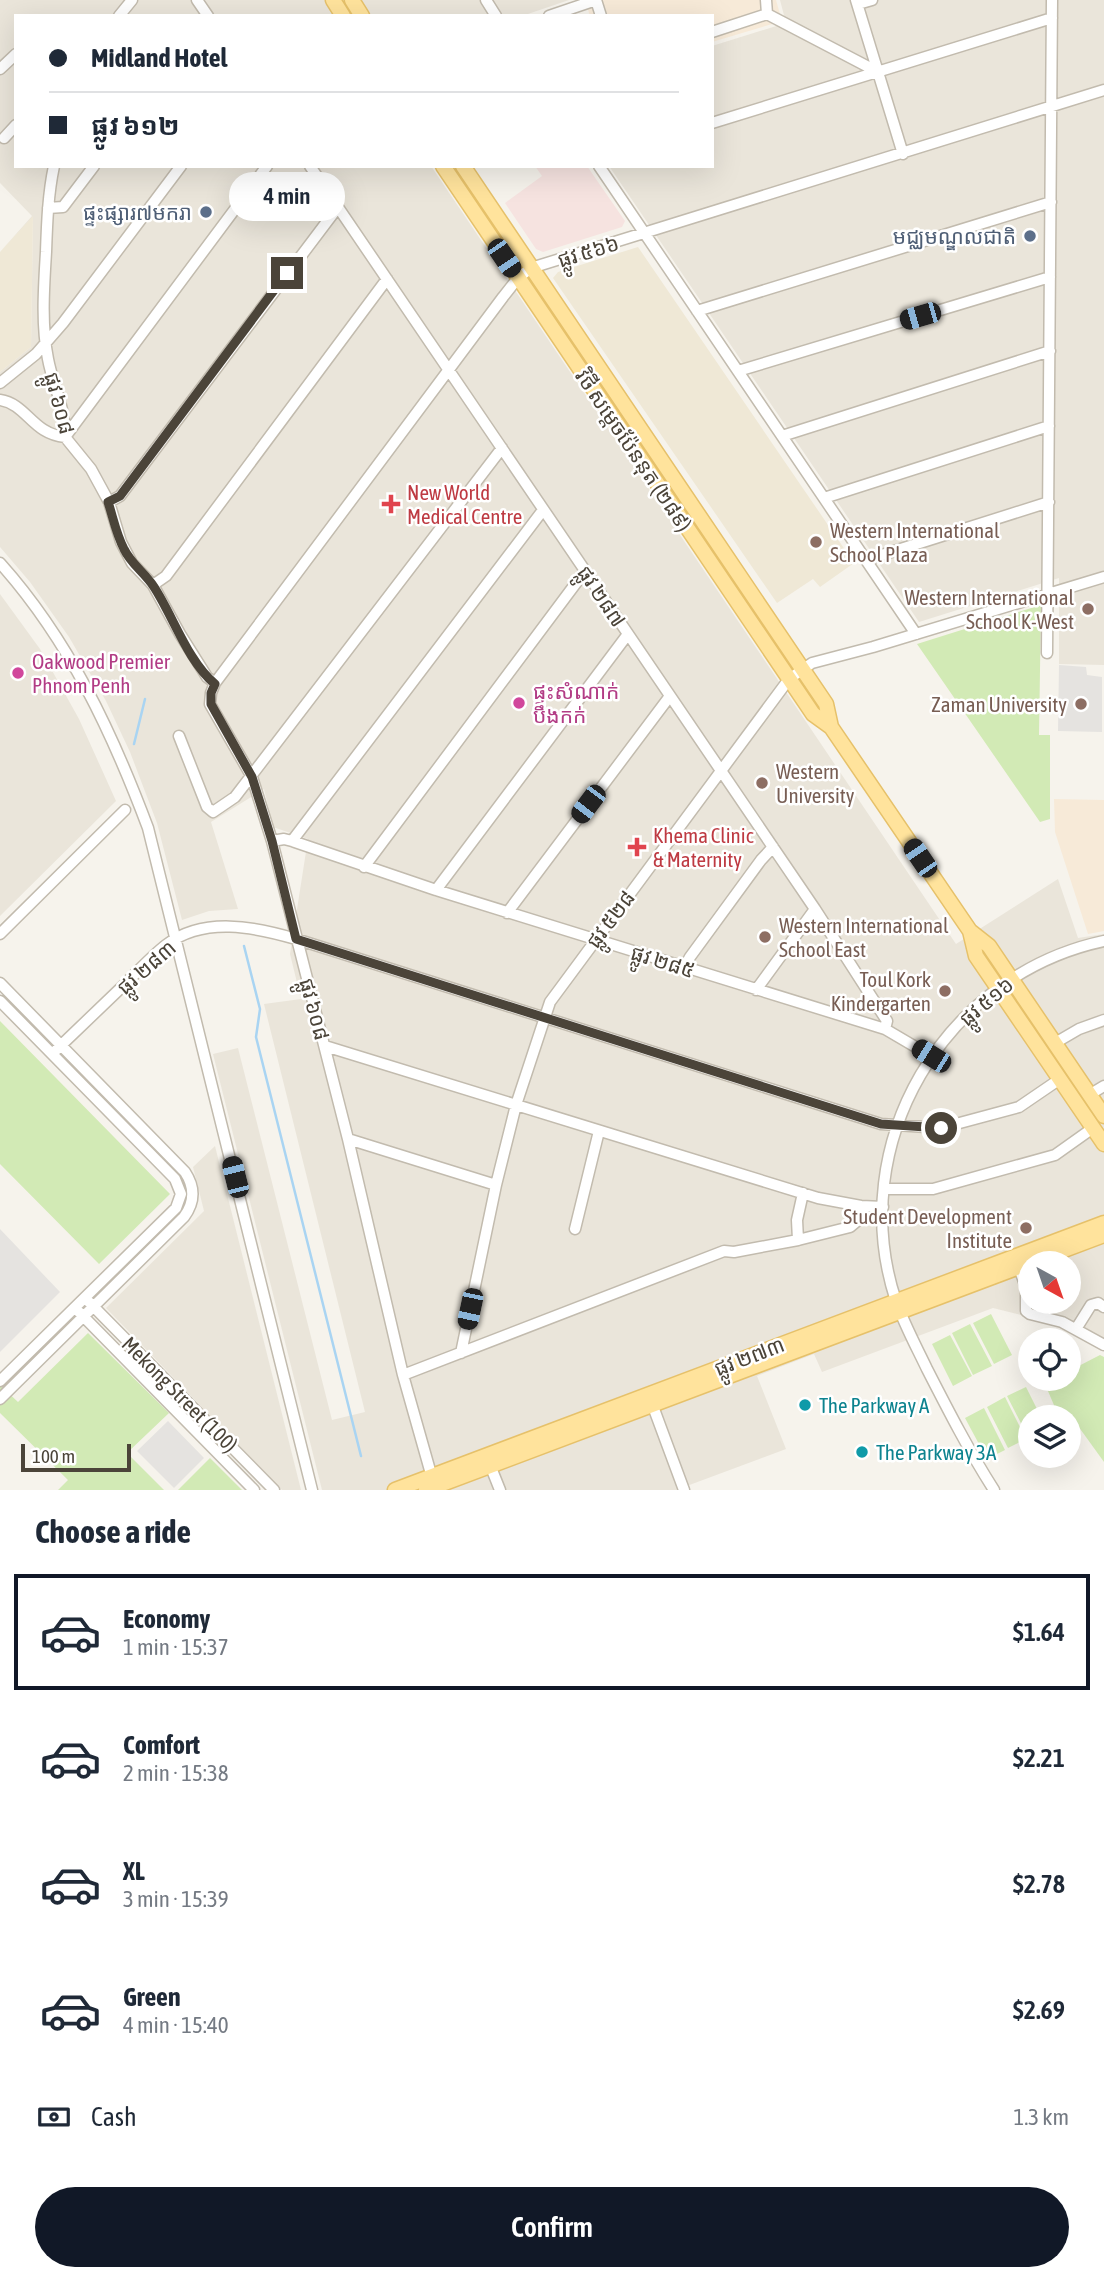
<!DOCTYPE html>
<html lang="en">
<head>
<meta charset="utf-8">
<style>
	body { margin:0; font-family:"Asap Condensed","Noto Sans Khmer",sans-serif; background:#f6f6f7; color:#1f2937; height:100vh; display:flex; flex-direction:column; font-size:26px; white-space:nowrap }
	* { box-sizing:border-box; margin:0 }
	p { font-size:23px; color:#747a83 }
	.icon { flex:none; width:38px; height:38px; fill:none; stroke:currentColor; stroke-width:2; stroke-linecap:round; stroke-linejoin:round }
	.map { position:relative; height:1490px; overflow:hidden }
	.drawer { display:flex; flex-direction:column; background:#fff; flex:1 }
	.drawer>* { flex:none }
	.hud { position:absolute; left:14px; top:14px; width:700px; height:154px; border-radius:0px; box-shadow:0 7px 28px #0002; display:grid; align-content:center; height:154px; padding:0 35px; background:#fff }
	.needle { width:46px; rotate:140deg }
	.buttons { position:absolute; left:1018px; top:1251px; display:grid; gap:14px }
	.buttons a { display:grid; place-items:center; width:63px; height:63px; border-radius:50%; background:#fff; box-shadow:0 7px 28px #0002; font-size:35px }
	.scale { position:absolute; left:21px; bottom:18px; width:110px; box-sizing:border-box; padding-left:7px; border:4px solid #4b4439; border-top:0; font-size:19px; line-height:24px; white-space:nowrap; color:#4b4439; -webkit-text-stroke:5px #fff; paint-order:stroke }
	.end { position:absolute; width:32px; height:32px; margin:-16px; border:9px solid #4b4439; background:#fff; box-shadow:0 0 0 4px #fff }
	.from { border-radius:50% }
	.bubble { position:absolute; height:49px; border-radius:24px; background:#fff; box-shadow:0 7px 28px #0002; font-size:23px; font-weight:600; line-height:49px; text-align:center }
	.car { position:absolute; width:21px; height:42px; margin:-21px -10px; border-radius:9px; box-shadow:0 0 5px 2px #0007; background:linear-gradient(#222 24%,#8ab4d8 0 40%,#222 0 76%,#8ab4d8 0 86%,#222 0) }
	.hud b { display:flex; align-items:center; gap:24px; height:66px; font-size:26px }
	.hud b+b { border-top:2px solid #e0e1e3 }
	.hud i { width:18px; height:18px; background:#1f2937 }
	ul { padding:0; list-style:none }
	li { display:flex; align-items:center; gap:21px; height:116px; margin:0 14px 10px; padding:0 21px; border:4px solid transparent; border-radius:0px }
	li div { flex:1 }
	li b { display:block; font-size:26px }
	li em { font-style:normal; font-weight:600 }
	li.on { border-color:#111827 }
	li>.icon { width:63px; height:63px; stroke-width:1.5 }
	h2 { padding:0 35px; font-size:32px; line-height:84px }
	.pay { display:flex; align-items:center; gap:18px; height:77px; padding:0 35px; font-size:26px }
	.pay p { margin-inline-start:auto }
	.primary-button { display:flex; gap:14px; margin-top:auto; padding:14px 35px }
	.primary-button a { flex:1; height:80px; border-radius:42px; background:#111827; color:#fff; font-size:28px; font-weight:600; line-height:80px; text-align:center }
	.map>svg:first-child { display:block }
</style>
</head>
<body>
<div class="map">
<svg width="1104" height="1490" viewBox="0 0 1104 1490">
	<rect width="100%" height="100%" fill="#f6f3ec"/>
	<path fill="#eae5da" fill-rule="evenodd" d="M0 0H569L522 16H16V166H431L956 944 1058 879 1078 938 1104 934V1350L1062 1325 993 1308 822 1372 814 1354 757 1376 786 1449 676 1490H322L213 1054 238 1048 332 1420 365 1412 264 1004 301 999 290 954 308 839 273 827 264 789 211 822 238 909 209 911 182 920 157 823 130 752 106 701 69 637 30 582 0 547V372L31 347 33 217 0 252 32 216 0 183ZM1031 1264H1069V1302H1031Z
		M780 0H1104V665L1059 664V578L919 622 609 166H712V46L786 23Z
		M0 594 40 649 79 719 116 801 0 916Z
		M215 1146 301 1490H282L106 1308 204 1211 193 1167Z"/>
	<path fill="#f7ead8" d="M585 0H776L782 21 712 42V16H590Z
		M1054 799 1104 800V931L1088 934 1055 832Z"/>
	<path fill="#efe8d6" d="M33 216 31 347 0 372V252Z
		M638 247 854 563 820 587 813 579 777 603 553 278 558 272Z"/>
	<path fill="#f6e3e0" d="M535 166H587L625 221 622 227 543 252 536 249 505 203 542 176Z"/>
	<path fill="#d2eab5" d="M1041 605 1039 735H1050V819L1040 822 917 644Z
		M0 1021 170 1194 99 1264 0 1164Z
		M991 1314 1012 1355 994 1364 973 1323Z
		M970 1324 992 1366 973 1375 952 1333Z
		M88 1333 169 1413 127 1453 164 1490H58L68 1480 0 1413V1385L18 1402Z
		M950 1335 972 1376 953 1386 932 1344Z
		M1100 1355 1104 1357V1462L1073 1419 1069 1421V1418L1059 1417 1045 1384 1054 1379H1069V1371Z
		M1026 1387 1041 1417 1031 1418V1436L1028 1437 1007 1396Z
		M1005 1397 1026 1439 1008 1448 987 1407Z
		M984 1408 1005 1450 987 1459 965 1418Z
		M210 1458 242 1490H178Z"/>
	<path fill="#e5e3e0" d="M1059 665 1086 667 1087 675 1102 677V732L1058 731Z
		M0 1229 60 1292 0 1352Z
		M168 1421 204 1458 174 1488 137 1451Z"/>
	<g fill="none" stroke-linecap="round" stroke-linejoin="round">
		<path stroke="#a9d4f2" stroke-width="2.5" d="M134 744 145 699
			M244 946 260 1009 256 1037 361 1456"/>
		<g stroke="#c2bbae" stroke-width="13">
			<path id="minor" d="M197 0 208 16
				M486 0 496 16
				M596 0 601 16
				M766 0 767 14
				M856 0 903 154
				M858 4 872 0
				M767 14 878 72
				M119 16 132 0
				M549 16 596 0
				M712 32 767 14
				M0 69 16 54
				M712 123 1052 18
				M4 138 16 125
				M54 166C48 194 47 223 46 252 44 286 41 324 48 359 53 386 66 409 65 437L91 469 109 502 121 542 132 563 153 585 180 634 207 677 215 683
				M310 166 815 909 887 1021 885 1029
				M599 166 916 634
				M48 208 63 207 94 166
				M697 311 1051 202
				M738 371 1050 277
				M0 383 36 354 63 323 181 166
				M0 400C27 404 32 434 65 437L267 166
				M782 436 1050 351
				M824 498 1049 426
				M109 502 120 496 338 207
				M866 560 1049 502
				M0 563C69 640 112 732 148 828L312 1490
				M153 585 166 576 387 279
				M1047 653 1052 0
				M179 736 207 807 213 812 235 797 502 448
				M272 841 284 839 292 841 436 890 885 1029 931 1056
				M292 841 543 510
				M364 867 585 571
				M436 890 628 634
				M507 913 670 696
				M0 934 125 810
				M684 968 690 957 761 860 773 847
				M0 983 185 1172C195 1187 195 1202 184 1217L0 1399
				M756 990 815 909
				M0 1001 175 1179 181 1194 176 1208 0 1381
				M1055 1043 1079 1029 1104 1020
				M325 1046 818 1198 861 1206 883 1207
				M52 1054C77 1030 102 1006 126 983 139 970 152 956 166 945 204 916 255 927 296 939L881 1124 941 1128 1019 1107 1060 1079
				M1089 1095 1104 1086
				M348 1139 496 1185
				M884 1189H933L1055 1155 1093 1128
				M575 1229 599 1131
				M798 1240 850 1227 856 1222 861 1206
				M1019 1268 1026 1287V1311L1030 1314 1062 1322 1104 1345
				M89 1302 274 1490
				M79 1312 254 1490
				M1076 1329 1091 1305 1098 1303 1104 1307
				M461 1353 496 1185 516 1105 550 1002 789 679 812 663 873 647 1104 577
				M403 1375 724 1251 734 1252 798 1240 797 1220 803 1193
				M651 1401 684 1490
				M488 1460 500 1490
				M433 1481 403 1375 348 1139 272 841 252 777 210 704 211 693 215 683 503 297 518 278 531 268 1104 90
				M994 1490C969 1451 948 1410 927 1369 916 1346 904 1324 896 1301 844 1144 944 975 1104 941"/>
		</g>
		<g stroke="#e6c16a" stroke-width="17">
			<path id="major" d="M333 0 343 16
				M352 0 362 16
				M443 166 813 714 831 727
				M463 166 826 704 831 727 970 931 989 946 1104 1116
				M970 931 976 956 1104 1144
				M395 1490 1104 1223
				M426 1490 1104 1235"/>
		</g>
		<use href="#minor" stroke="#fff" stroke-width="10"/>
		<use href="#major" stroke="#ffe39c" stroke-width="14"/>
	</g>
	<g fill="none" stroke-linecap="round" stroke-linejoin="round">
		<path stroke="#4b4439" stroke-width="9" d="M287 273 120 496 108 502C113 517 116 534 124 549 131 564 145 573 154 587 173 616 188 662 215 684L211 693V704L252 777 272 841 296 939 881 1124 941 1128"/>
	</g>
	<g fill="#5c6f8a" stroke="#fff" stroke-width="2.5">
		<circle cx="206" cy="212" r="7"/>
		<circle cx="1030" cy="236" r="7"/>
	</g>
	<g fill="#e0444e" stroke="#fff" stroke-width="2.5">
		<path d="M387.5 493.5h7v7h7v7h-7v7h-7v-7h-7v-7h7z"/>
		<path d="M633.5 836.5h7v7h7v7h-7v7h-7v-7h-7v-7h7z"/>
	</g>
	<g fill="#8d6e63" stroke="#fff" stroke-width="2.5">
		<circle cx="816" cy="542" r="7"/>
		<circle cx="1088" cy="609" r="7"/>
		<circle cx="1081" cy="704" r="7"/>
		<circle cx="762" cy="783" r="7"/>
		<circle cx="765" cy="937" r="7"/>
		<circle cx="945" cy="991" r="7"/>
		<circle cx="1026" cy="1228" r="7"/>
	</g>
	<g fill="#d1479c" stroke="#fff" stroke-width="2.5">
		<circle cx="18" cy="673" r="7"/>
		<circle cx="519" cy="703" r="7"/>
	</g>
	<g fill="#0f9aa8" stroke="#fff" stroke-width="2.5">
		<circle cx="805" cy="1405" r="7"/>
		<circle cx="862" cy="1452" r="7"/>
	</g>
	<g text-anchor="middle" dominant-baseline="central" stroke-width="5" stroke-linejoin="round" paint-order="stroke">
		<g font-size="21" fill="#4e5e75" stroke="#fff" text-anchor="end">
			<text x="192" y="212">ផ្ទះផ្សារ៧មករា</text>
			<text x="1016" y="236">មជ្ឈមណ្ឌលជាតិ</text>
		</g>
		<g font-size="21" fill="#4b4439" stroke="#fff">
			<text transform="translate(588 251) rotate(-17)">ផ្លូវ ៥៦៦</text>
			<text transform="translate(60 403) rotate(75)">ផ្លូវ ៦០៨</text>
			<text transform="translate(634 450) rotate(56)">វិថី សម្តេចប៉ែននុត (២៨៩)</text>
			<text transform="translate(602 596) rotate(56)">ផ្លូវ ២៨៧</text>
			<text transform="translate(610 919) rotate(-53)">ផ្លូវ ៥២៨</text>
			<text transform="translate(663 961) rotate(17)">ផ្លូវ ២៨៥</text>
			<text transform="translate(146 967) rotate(-41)">ផ្លូវ ២៨៣</text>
			<text transform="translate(986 1001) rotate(-40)">ផ្លូវ ៥១៦</text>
			<text transform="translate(315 1009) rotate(75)">ផ្លូវ ៦០៨</text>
			<text transform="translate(749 1356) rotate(-21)">ផ្លូវ ២៧៣</text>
			<text transform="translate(180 1394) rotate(45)">Mekong Street (100)</text>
		</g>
		<g font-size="21" fill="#be3a42" stroke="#fff" text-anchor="start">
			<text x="407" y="492">New World<tspan x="407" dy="24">Medical Centre</tspan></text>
			<text x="653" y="835">Khema Clinic<tspan x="653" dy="24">&amp; Maternity</tspan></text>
		</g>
		<g font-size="21" fill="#785e54" stroke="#fff" text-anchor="end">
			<text x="830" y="530" text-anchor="start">Western International<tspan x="830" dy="24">School Plaza</tspan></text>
			<text x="1074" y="597">Western International<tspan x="1074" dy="24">School K-West</tspan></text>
			<text x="1067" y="704">Zaman University</text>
			<text x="776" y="771" text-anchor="start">Western<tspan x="776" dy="24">University</tspan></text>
			<text x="779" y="925" text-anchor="start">Western International<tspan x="779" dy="24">School East</tspan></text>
			<text x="931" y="979">Toul Kork<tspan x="931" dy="24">Kindergarten</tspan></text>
			<text x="1012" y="1216">Student Development<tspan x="1012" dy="24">Institute</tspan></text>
		</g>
		<g font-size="21" fill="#b23c85" stroke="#fff" text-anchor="start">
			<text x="32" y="661">Oakwood Premier<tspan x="32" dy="24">Phnom Penh</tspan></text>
			<text x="533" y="691">ផ្ទះសំណាក់<tspan x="533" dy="24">បឹងកក់</tspan></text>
		</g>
		<g font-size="21" fill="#0d838f" stroke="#fff" text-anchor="start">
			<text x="819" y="1405">The Parkway A</text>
			<text x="876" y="1452">The Parkway 3A</text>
		</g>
	</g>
</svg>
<div class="buttons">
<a><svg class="needle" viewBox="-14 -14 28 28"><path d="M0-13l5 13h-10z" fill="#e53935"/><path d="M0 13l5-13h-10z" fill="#747a83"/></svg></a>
<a><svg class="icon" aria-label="locate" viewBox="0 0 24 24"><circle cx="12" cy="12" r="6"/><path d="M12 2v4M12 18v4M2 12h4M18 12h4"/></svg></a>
<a><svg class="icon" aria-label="layers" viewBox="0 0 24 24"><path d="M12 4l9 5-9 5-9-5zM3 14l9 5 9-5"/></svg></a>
</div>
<div class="scale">100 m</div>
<i class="end from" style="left:941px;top:1128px"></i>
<i class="end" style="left:287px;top:273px"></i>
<div class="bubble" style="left:229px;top:172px;width:116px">4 min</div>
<i class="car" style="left:504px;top:258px;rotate:146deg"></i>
<i class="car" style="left:920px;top:316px;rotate:254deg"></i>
<i class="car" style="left:588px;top:804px;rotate:217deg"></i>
<i class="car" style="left:920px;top:858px;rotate:326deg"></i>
<i class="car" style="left:931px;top:1056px;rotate:302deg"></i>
<i class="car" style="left:235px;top:1177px;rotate:346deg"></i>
<i class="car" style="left:470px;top:1309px;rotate:192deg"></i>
<div class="hud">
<b><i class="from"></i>Midland Hotel</b>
<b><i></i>ផ្លូវ ៦១២</b>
</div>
</div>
<section class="drawer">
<h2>Choose a ride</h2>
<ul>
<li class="on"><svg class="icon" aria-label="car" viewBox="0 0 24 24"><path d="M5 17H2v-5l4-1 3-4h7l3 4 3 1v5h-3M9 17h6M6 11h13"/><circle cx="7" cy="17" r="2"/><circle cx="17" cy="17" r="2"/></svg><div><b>Economy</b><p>1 min · 15:37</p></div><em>$1.64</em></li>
<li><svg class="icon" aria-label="car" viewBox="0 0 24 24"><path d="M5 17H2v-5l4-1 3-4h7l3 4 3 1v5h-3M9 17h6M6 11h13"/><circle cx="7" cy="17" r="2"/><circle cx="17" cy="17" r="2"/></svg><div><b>Comfort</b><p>2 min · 15:38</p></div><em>$2.21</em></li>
<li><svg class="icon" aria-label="car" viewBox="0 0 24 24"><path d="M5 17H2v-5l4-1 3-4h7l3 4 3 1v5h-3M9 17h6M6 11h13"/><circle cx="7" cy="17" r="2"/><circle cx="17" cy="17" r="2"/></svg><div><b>XL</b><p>3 min · 15:39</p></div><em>$2.78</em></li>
<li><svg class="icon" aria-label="car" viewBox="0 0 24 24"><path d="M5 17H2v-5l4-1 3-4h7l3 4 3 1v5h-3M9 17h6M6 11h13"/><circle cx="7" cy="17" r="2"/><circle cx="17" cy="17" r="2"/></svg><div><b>Green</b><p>4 min · 15:40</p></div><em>$2.69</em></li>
</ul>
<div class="pay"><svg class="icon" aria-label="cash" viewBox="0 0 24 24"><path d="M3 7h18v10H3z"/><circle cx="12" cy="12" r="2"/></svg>Cash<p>1.3 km</p></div>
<div class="primary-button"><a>Confirm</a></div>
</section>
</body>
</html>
